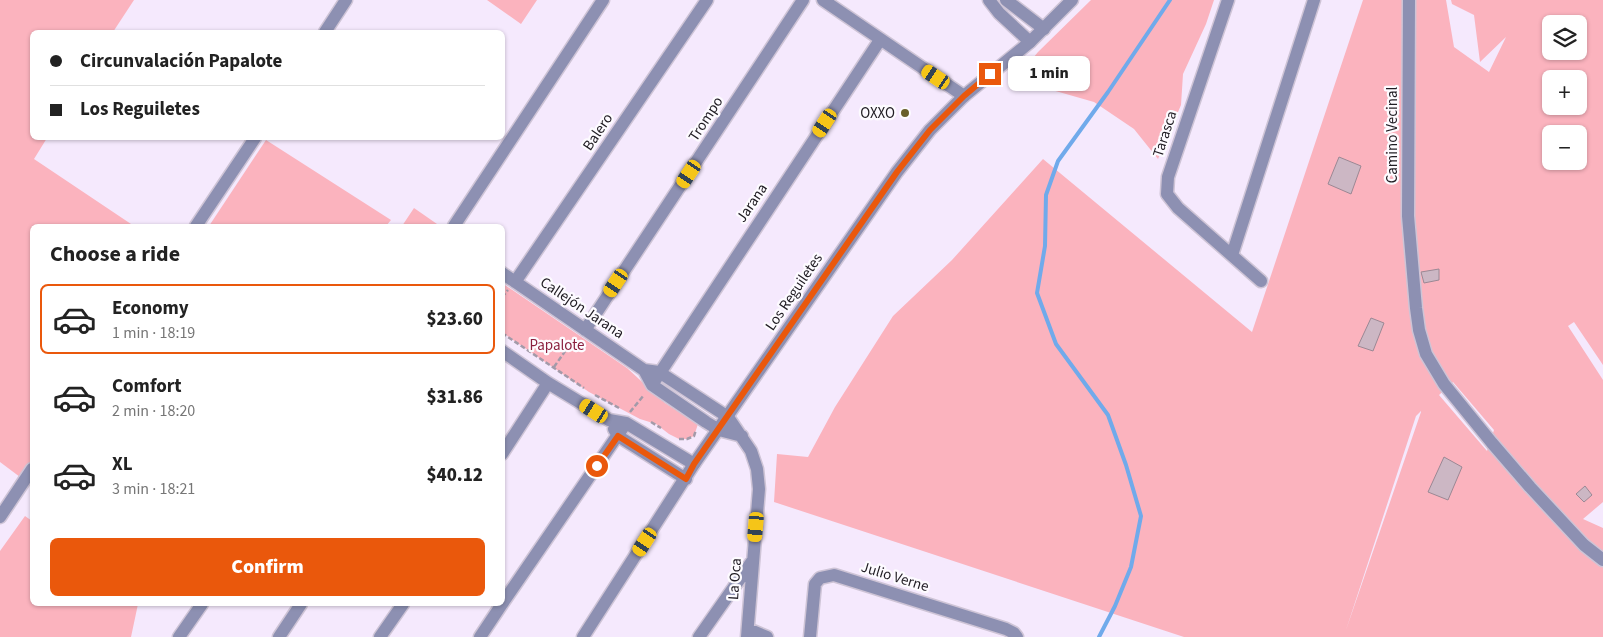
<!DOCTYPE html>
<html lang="en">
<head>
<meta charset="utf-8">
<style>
	body { margin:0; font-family:"Source Sans 3",sans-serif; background:#f6f6f6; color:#222; height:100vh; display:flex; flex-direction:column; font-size:19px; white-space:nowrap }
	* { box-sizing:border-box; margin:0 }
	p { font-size:16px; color:#767676 }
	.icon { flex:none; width:28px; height:28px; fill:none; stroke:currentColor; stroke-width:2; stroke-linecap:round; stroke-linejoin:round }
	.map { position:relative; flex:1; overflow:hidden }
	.details { position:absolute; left:30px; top:224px; width:475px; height:382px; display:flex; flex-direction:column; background:#fff; border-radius:8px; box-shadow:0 1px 4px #0004 }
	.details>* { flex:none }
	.top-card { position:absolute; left:30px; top:30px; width:475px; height:110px; border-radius:8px; box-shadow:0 1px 4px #0004; display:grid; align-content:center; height:110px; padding:0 20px; background:#fff }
	.buttons { position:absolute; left:1542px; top:15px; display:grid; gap:10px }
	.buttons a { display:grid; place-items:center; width:45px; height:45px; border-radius:8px; background:#fff; box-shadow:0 1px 4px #0004; font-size:25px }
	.end { position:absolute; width:22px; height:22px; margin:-11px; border:6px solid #ea580c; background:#fff; box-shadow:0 0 0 2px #fff }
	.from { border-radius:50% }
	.bubble { position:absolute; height:35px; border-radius:8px; background:#fff; box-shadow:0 1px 4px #0004; font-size:16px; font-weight:800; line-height:35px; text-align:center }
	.car { position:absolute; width:15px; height:30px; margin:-15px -8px; border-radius:6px; box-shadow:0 0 4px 1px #0007; background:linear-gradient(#f5c518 24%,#345 0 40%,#f5c518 0 76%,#345 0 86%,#f5c518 0) }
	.top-card b { display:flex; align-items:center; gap:18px; height:48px; font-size:19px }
	.top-card b+b { border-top:1px solid #e0e0e0 }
	.top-card i { width:12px; height:12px; background:#222 }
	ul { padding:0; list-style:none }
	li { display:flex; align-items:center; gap:15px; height:70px; margin:0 10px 8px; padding:0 10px; border:2px solid transparent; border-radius:8px }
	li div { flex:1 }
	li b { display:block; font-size:19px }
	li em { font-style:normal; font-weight:800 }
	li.on { border-color:#ea580c }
	li>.icon { width:45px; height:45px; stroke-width:1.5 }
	h2 { padding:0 20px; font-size:22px; line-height:60px }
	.cta { display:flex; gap:10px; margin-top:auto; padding:10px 20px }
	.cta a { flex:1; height:58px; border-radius:8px; background:#ea580c; color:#fff; font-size:20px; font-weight:800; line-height:58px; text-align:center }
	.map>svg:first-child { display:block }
</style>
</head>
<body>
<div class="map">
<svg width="1603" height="637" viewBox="0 0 1603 637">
	<rect width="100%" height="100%" fill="#f5e9fd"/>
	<path fill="#fbb3be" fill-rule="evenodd" d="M0 0H134L113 32H32V138H47L34 159 134 226H32V486L0 462Z
		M487 0H537L521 24Z
		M1091 0H1214L1206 24 1183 74 1181 105 1158 159 1134 129 1094 102 1031 84 1019 75 1038 52Z
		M1363 0H1446L1454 47 1489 72 1506 37 1480 62 1474 15 1452 4 1451 0H1603V365L1574 322 1568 326 1603 380V502L1583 519 1603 528V637H1184L774 502 777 454 808 457 835 407 893 316 952 260 1043 159 1252 332ZM1551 24H1579V51H1551ZM1551 79H1579V106H1551ZM1551 134H1579V161H1551ZM1453 382 1494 430 1487 451 1439 395ZM1421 411V412L1346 630 1416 416Z
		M266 140 391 220 386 226H209Z
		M414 208 437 224V226H402Z
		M502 283 627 368 665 403 698 424 694 436 687 439H679L669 434 656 424 640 419 589 392 503 333Z
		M25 516 32 521V604H138L131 637H0V551Z"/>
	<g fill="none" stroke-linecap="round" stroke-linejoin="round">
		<path stroke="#70aaeb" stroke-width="4" d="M1099 637 1115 606 1131 567 1141 516 1126 465 1108 415 1056 344 1037 293 1045 246 1046 195 1058 161 1108 92 1170 0"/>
	</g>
	<path fill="#ccb7c4" stroke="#9b8894" d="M1339 157 1361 166 1351 194 1328 184Z
		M1439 269V280L1424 283 1421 272Z
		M1371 318 1384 323 1373 351 1358 346Z
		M1444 457 1462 467 1448 500 1428 492Z
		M1585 486 1592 495 1584 502 1576 494Z"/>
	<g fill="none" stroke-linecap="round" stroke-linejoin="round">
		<g stroke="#cec4d6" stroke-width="15">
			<path id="minor" d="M823 0 964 96
				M989 0 999 13 1030 42
				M1006 0 1044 29
				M1228 0 1168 177 1167 194 1178 208 1261 281
				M1409 0 1408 216 1416 308 1419 330 1426 354 1444 384 1492 443 1530 487 1584 545 1603 560
				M325 32 346 0
				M196 226 255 138
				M454 226 603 0
				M1232 255 1314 0
				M502 273 644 370 652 385 706 422 719 430 742 436
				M515 282 707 0
				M585 330 803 0
				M502 351 548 383 609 420 626 423 694 464
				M644 370 659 372 728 417 751 451 757 469 759 489 747 637
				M652 385 880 40
				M614 429 618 436 686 479
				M502 454 548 383
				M0 517 32 469
				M502 604 626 423
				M748 629 767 637
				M179 637 202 604
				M279 637 301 604
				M380 637 403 604
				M480 637 502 604
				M699 637 753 560
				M810 637 815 584 820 578 834 575 1006 629 1014 633 1017 637"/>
		</g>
		<g stroke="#cec4d6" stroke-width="15">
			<path id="tertiary" d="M583 637 694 464 897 172 930 130 964 96 1030 42 1072 0"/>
		</g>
		<path stroke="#a39aa9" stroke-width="2.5" stroke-dasharray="5 2.5" stroke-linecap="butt" d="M502 297 508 290
			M502 333 584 388
			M554 367 575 337
			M595 395 619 408
			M630 412 644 395
			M651 422 661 428
			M679 439H687L694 436 696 430"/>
		<use href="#minor" stroke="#8d90b2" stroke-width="12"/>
		<use href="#tertiary" stroke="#8d90b2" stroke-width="12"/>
	</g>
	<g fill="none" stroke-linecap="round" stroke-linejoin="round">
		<path stroke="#ea580c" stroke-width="6" d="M597 466 618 436 686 479 694 464 897 172 930 130 964 96 990 74"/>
	</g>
	<circle fill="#695e2a" stroke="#fdfbff" stroke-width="2" cx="905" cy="113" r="5"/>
	<g text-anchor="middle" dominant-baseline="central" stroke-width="4.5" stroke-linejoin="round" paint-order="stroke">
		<g font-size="15" fill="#1f1b22" stroke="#fdfbff" text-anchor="end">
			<text x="895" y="113">OXXO</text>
		</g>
		<g font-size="15" fill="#1f1b22" stroke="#fdfbff">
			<text transform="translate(706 119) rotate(-57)">Trompo</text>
			<text transform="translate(598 132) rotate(-56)">Balero</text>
			<text transform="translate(1165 134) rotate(-72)">Tarasca</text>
			<text transform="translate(1392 135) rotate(-90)">Camino Vecinal</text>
			<text transform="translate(752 203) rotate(-56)">Jarana</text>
			<text transform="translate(794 292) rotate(-56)">Los Reguiletes</text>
			<text transform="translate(582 308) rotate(34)">Callejón Jarana</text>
			<text transform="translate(895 577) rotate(17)">Julio Verne</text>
			<text transform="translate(735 579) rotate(-86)">La Oca</text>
		</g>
		<g font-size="15" fill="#8b203f" stroke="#fdfbff">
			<text x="557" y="345">Papalote</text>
		</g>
	</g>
</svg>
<div class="buttons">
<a><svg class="icon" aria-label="layers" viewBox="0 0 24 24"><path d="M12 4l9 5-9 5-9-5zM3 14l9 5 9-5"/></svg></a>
<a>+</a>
<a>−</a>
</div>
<i class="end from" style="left:597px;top:466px"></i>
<i class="end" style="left:990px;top:74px"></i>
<div class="bubble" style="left:1008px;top:56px;width:82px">1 min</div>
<i class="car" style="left:936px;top:77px;rotate:304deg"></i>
<i class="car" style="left:825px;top:123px;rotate:213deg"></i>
<i class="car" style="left:689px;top:174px;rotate:214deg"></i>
<i class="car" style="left:616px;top:283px;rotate:214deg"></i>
<i class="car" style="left:594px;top:411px;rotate:302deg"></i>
<i class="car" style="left:756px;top:527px;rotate:185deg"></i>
<i class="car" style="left:645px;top:542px;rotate:213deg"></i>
<div class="top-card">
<b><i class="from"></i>Circunvalación Papalote</b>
<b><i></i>Los Reguiletes</b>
</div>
<section class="details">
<h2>Choose a ride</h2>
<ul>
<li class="on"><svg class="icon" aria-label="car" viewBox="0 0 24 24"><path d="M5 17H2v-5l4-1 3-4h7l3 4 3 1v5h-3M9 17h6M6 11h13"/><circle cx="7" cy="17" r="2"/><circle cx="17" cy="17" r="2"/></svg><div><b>Economy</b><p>1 min · 18:19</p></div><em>$23.60</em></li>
<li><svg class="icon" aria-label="car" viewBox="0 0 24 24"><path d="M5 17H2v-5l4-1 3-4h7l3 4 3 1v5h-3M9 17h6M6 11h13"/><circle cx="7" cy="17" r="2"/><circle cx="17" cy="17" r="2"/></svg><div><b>Comfort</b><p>2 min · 18:20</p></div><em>$31.86</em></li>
<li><svg class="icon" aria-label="car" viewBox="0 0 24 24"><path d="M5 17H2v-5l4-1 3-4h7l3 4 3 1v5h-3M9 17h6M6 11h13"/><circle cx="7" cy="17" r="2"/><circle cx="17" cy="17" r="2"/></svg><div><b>XL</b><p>3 min · 18:21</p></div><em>$40.12</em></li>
</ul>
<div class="cta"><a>Confirm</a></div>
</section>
</div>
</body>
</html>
